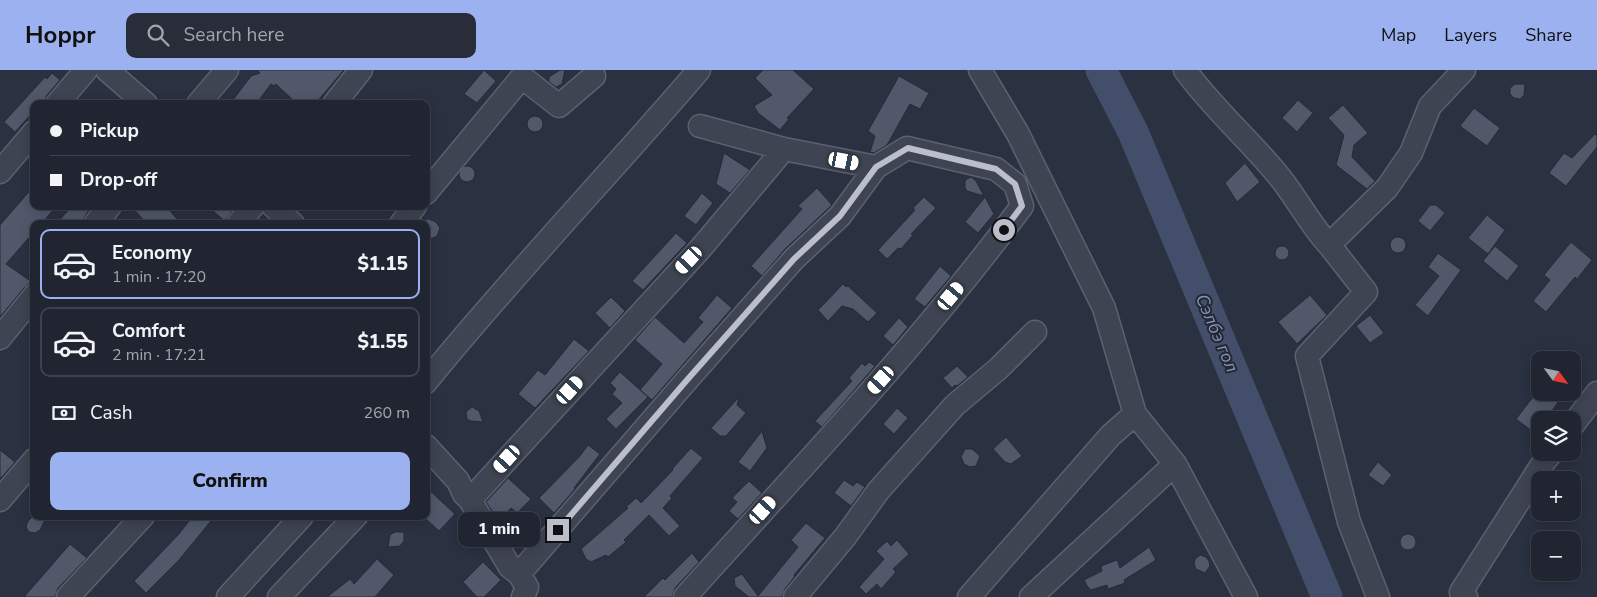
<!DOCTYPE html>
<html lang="en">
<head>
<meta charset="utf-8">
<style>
	body { margin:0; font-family:"Nunito Sans",sans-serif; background:#282d39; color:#f1f3f6; height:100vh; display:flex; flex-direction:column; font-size:19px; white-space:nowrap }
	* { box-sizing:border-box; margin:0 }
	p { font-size:16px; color:#a2a5ab }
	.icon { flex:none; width:28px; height:28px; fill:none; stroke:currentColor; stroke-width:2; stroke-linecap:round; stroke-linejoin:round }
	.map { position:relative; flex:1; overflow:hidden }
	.side { position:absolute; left:30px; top:150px; width:400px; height:300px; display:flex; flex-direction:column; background:#202531; border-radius:10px; box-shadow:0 2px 12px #0003,0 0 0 1px #3d424d }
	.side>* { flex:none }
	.guide { position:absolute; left:30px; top:30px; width:400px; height:110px; border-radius:10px; box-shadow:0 2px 12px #0003,0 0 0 1px #3d424d; display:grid; align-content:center; height:110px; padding:0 20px; background:#202531 }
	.needle { width:32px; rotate:123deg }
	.tools { position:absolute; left:1531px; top:281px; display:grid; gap:10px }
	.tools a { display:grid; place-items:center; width:50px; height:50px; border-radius:10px; background:#202531; box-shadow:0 2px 12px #0003,0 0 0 1px #3d424d; font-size:25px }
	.end { position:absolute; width:22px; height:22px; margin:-11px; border:6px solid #bbbfcb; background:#111; box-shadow:0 0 0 2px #111 }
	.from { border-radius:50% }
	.bubble { position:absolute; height:35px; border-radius:10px; background:#202531; box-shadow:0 2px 12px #0003,0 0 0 1px #3d424d; font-size:16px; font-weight:800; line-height:35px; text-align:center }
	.car { position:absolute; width:15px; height:30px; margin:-15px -8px; border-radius:6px; box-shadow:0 0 4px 1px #0007; background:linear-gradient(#fff 24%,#345 0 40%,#fff 0 76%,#345 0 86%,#fff 0) }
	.guide b { display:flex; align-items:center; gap:18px; height:48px; font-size:19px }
	.guide b+b { border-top:1px solid #3d424d }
	.guide i { width:12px; height:12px; background:#f1f3f6 }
	ul { padding:9px 0 0; list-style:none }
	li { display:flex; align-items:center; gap:15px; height:70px; margin:0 10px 8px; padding:0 10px; border:2px solid #3d424d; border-radius:10px }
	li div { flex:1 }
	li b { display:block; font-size:19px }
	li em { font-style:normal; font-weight:800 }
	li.on { border-color:#9cb1ef }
	li>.icon { width:45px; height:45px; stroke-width:1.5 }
	.pay { display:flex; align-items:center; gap:12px; height:55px; padding:0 20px; font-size:19px }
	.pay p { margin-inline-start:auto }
	.button { display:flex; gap:10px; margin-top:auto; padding:10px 20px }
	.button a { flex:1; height:58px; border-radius:10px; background:#9cb1ef; color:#111; font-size:20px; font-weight:800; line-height:58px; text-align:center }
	header { display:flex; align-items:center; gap:30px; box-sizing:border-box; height:70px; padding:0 25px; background:#9cb1ef; color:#111 }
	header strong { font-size:24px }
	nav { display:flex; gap:28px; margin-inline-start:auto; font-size:18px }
	.search { width:350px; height:45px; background:#282d39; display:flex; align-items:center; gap:12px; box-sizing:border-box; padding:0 18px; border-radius:10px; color:#a2a5ab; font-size:19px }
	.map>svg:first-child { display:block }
</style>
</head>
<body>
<header>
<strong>Hoppr</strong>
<div class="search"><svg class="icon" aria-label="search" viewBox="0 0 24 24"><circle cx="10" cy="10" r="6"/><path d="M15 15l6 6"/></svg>Search here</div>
<nav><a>Map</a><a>Layers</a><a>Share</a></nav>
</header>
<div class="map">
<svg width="1597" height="527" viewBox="0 0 1597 527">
	<rect width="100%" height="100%" fill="#2a3141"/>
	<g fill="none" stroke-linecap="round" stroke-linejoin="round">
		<path stroke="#434f6a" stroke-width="31" d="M1101 0 1133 62 1327 527"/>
	</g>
	<path fill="#51586a" stroke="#252a39" d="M257 0H344L315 34H297L276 14 274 16 271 14 256 34H230L251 6 260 3Z
		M484 0 496 11 477 33 464 24Z
		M560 0H565L562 14 556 17 549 12V7Z
		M763 0H793L814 19 787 48 789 49 780 60 758 43 754 36 772 25 755 8Z
		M52 3 60 10 47 25 44 34H34V41L15 62 4 52 45 7 47 9Z
		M899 6 929 23 920 39 910 34 887 75 874 83 870 82 875 66 868 61Z
		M1515 14H1525L1524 25 1520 29 1514 28 1510 24V18Z
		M1298 30 1313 43 1297 62 1282 48Z
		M1343 35 1368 63 1354 75 1352 87 1375 111 1367 119 1336 95 1344 65 1328 48Z
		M1474 38 1500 58 1487 76 1460 56Z
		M527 54a8 8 0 1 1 16 0a8 8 0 1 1-16 0Z
		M1595 64 1597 66V77L1566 116 1549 103 1564 83 1572 88Z
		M724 83 750 100 730 123 716 114Z
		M1245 93 1260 112 1237 132 1225 113Z
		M459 104a8 8 0 1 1 16 0a8 8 0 1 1-16 0Z
		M971 107 976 111 984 126 967 121 965 118V111L967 109Z
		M34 116V136H57L41 154H34V162L6 194 32 212 24 218 0 247V155Z
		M817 118 832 135 785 179 762 206 751 196 802 139 798 136Z
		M702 123 713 133 696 155 684 146Z
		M924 127 936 138 911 164 913 165 901 179 898 178 887 189 878 180 915 140 913 138Z
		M985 127 994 144 978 163 965 152Z
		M1430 135H1436L1445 143 1430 161 1418 151Z
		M72 136H85L89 140 85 146 82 154H56Z
		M131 136H166L181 154H147Z
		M207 136H236L225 151Z
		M1487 145 1505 160 1488 184 1468 168Z
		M426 148 436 152 440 158 437 166 426 171Z
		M676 163 687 173 643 220 632 211Z
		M1390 175a8 8 0 1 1 16 0a8 8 0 1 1-16 0Z
		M1571 172 1592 190 1577 209 1575 207 1546 242 1533 231 1550 210 1544 205Z
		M1275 183a7 7 0 1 1 14 0a7 7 0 1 1-14 0Z
		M1495 176 1519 196 1507 211 1483 191Z
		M1438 183 1461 200 1428 246 1415 235 1439 206 1428 197Z
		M940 196 951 206 925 237 914 229Z
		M843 214 846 217 848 216 877 243 868 252 853 239 842 236 828 251 818 240Z
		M717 225 732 238 652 330 640 320 662 294 635 270 655 247 684 273 703 252 698 248Z
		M1310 225 1327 245 1297 274 1278 252Z
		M611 227 625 241 610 258 595 243Z
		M1370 245 1384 263 1370 273 1356 256Z
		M899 248 908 257 893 275 883 266Z
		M574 269 589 281 535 338 518 324 538 300 545 305Z
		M869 292 875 296 822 357 815 351 852 311 849 308 862 293 865 296Z
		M957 296 968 307 957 316 955 315 952 318 943 308Z
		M620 302 648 327 616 359 606 349 622 333 612 324 616 319 610 313Z
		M1540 318V322H1548L1559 331 1545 350H1540V367L1516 349Z
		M739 327 737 335 746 343 726 366H720L711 358Z
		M472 337 479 341 483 352 471 351 467 349 466 342Z
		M897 338 908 348 894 364 883 354Z
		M762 361 767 378 750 401 738 392Z
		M1006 367 1022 386 1011 394 1005 392 993 379Z
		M588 375 600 384 574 418 575 419 554 443 539 428 580 386Z
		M691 378 703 388 670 426 672 428 663 438 680 456 669 466 649 445 624 470 626 472 608 487 606 485 591 492 586 489 581 479 628 438 626 437 636 428 641 433 673 400 672 399Z
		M965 379H972L980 386 976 396 970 397 964 394 961 387Z
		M0 380 15 392 1 408H0Z
		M1378 392 1392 405 1383 416 1368 405Z
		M508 408 531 429 517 443 511 438 500 450 494 444 486 432Z
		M844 410 853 416 857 412 865 417 851 436 834 423Z
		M749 411 762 423 738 449 729 441 737 432 732 428Z
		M426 417 455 444 439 461 426 449Z
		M33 446H47L40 460 35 463 29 462 26 457 28 451Z
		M193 446H215L179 490 146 523 134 511 178 465Z
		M806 453 825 468 794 505 795 506 785 519 782 527H749L735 516 734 508 742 504 758 526 798 477 791 470Z
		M395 462H404V471L400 476 388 477 390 465Z
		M1400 472a8 8 0 1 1 16 0a8 8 0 1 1-16 0Z
		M897 470 909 484 893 499 896 502 881 519 877 514 866 524 859 517 884 489 876 481 887 471 891 476Z
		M70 474 87 488 58 518 55 527H24Z
		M1149 477 1156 490 1124 510 1125 513 1108 519 1107 515 1091 520 1087 516 1084 510 1102 501 1101 496 1117 490 1120 498Z
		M692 483 699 492 675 518 672 527H644L663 508 665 510Z
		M1200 485 1206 487 1209 491 1210 496 1205 503 1196 499 1194 494 1195 489Z
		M377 489 394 505 375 527H327L350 509 354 514Z
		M483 492 501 510 484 527H477L463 512Z"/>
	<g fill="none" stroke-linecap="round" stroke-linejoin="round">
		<g stroke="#5c616f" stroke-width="25">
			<path id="minor" d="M107 0 146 34
				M980 0 1018 64 1104 238 1135 344 1175 394 1246 527
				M1185 0C1214 40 1252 72 1282 110 1299 132 1311 156 1330 176L1335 169 1387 118 1411 83 1430 36 1464 0
				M57 34 86 0
				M198 34 227 0
				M334 34 361 0
				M0 102 34 62
				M426 123 522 7 559 36 594 6
				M273 136 293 154
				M95 154 110 136
				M238 154 253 136
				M401 154 415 136
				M1330 176 1366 222 1307 286 1349 452 1378 527
				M0 268 34 226
				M426 312C513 205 609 105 699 0
				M1572 356 1597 323
				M426 376 458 411 464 424 470 430 510 497 519 504 527 517 523 527
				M0 430 34 390
				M470 430 701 178 784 79
				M519 504 687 310 794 189 840 146 876 97
				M68 527 143 446
				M228 527 302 446
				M279 527 356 446
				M685 527C800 399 920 274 1022 136L1015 114 996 99 907 78 876 97 784 79 700 56
				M795 527 845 467 879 420 955 335 998 299 1035 262
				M969 527 1111 365 1135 344
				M1031 527 1175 394
				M1466 527 1461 522 1543 393 1552 382"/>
		</g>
		<use href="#minor" stroke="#3e4451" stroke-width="22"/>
	</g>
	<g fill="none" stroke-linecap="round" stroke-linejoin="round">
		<path stroke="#bbbfcb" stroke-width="6" d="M558 460 687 310 794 189 840 146 876 97 908 78 996 99 1015 114 1022 136 1004 160"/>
	</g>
	<g text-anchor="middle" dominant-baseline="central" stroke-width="4" stroke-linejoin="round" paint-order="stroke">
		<g font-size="18" font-style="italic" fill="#8692af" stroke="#232837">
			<text transform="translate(1217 263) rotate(67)">Сэлбэ гол</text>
		</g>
	</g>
</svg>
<div class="tools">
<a><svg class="needle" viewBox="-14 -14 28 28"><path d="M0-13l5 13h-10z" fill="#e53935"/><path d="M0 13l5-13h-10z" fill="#a2a5ab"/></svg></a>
<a><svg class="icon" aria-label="layers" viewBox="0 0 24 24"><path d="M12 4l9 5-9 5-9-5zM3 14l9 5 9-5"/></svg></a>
<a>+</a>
<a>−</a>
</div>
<i class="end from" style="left:1004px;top:160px"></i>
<i class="end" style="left:558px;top:460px"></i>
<div class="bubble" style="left:458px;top:442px;width:82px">1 min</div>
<i class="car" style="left:844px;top:91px;rotate:101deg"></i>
<i class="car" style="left:689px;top:190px;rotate:223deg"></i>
<i class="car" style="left:951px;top:226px;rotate:40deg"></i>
<i class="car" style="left:881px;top:310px;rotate:222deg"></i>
<i class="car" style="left:570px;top:320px;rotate:42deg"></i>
<i class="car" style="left:507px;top:389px;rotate:222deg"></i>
<i class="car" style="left:763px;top:440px;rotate:42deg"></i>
<div class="guide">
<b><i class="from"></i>Pickup</b>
<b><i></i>Drop-off</b>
</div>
<section class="side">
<ul>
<li class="on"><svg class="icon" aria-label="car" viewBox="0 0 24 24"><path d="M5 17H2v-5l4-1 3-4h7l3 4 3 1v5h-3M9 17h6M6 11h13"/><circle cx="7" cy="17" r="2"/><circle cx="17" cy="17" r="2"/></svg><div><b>Economy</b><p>1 min · 17:20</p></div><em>$1.15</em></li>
<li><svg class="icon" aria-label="car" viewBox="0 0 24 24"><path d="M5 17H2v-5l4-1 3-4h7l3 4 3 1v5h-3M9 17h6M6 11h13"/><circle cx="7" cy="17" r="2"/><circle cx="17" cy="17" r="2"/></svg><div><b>Comfort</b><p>2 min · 17:21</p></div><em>$1.55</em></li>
</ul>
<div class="pay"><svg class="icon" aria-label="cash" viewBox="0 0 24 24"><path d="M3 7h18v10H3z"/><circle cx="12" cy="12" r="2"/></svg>Cash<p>260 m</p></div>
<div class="button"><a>Confirm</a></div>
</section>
</div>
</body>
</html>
